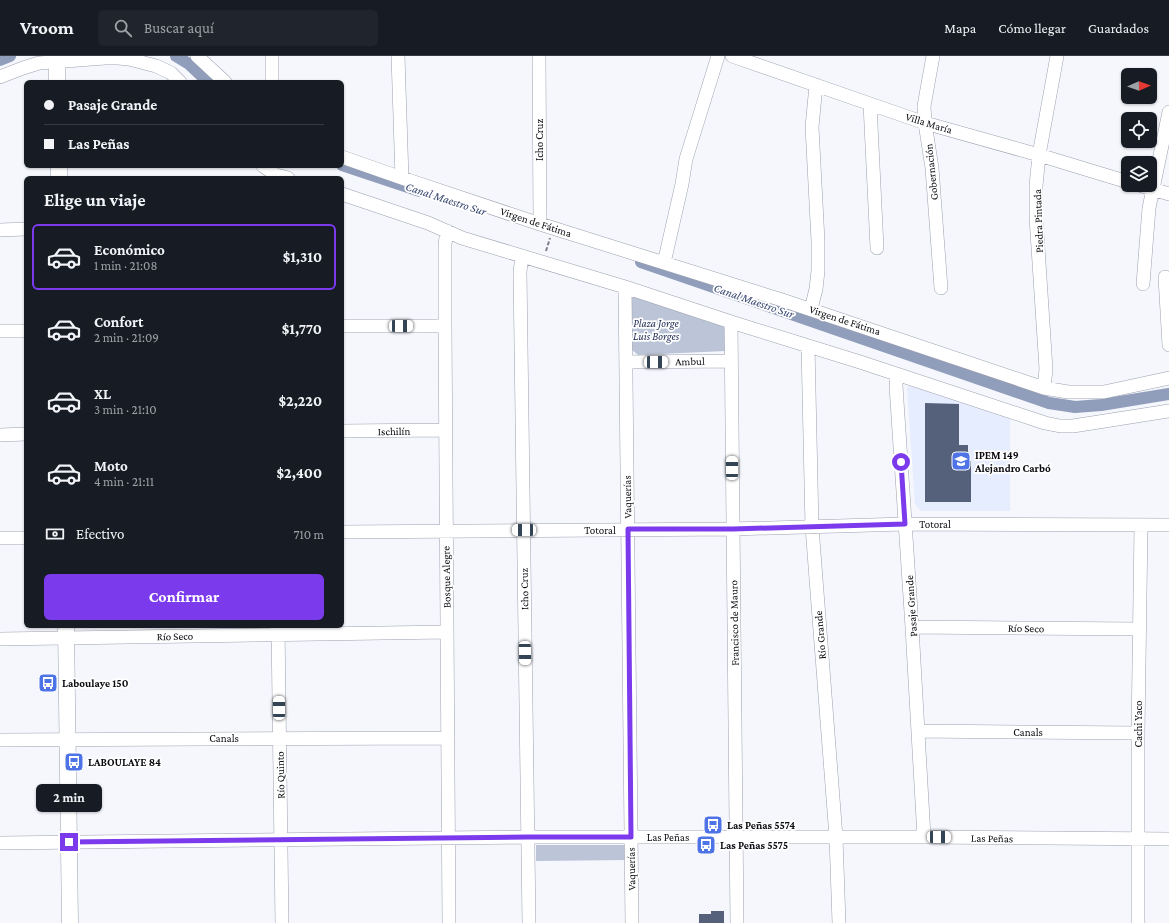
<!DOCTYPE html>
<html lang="es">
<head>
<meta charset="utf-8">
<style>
	body { margin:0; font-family:"Crimson Pro",serif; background:#20242c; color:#f1f3f6; height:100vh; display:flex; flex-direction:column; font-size:15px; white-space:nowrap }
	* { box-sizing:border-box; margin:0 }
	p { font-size:13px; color:#9ea1a6 }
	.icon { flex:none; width:22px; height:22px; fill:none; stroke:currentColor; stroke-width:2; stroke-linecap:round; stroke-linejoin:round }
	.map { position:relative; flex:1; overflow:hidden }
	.drawer { position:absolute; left:24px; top:120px; width:320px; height:452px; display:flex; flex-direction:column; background:#171b24; border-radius:6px; box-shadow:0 1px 3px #0004 }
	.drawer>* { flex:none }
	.hud { position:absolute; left:24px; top:24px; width:320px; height:88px; border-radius:6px; box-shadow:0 1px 3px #0004; display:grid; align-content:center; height:88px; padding:0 20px; background:#171b24 }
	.needle { width:26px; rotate:88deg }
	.buttons { position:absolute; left:1121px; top:12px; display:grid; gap:8px }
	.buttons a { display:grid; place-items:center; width:36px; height:36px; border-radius:6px; background:#171b24; box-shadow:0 1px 3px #0004; font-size:20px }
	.end { position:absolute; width:18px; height:18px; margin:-9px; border:5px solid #7c3aed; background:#fff; box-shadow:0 0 0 2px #fff }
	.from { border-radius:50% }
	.bubble { position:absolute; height:28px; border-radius:6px; background:#171b24; box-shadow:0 1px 3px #0004; font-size:13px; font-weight:700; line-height:28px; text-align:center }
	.car { position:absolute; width:12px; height:24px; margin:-12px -6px; border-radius:5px; box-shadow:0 0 3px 1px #0007; background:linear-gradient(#fff 24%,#345 0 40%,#fff 0 76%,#345 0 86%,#fff 0) }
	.hud b { display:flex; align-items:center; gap:14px; height:38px; font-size:15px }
	.hud b+b { border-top:1px solid #363941 }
	.hud i { width:10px; height:10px; background:#f1f3f6 }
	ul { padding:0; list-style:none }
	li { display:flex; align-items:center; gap:12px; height:66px; margin:0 8px 6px; padding:0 12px; border:2px solid transparent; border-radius:6px }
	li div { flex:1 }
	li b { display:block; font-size:15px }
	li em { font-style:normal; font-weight:700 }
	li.current { border-color:#7c3aed }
	li>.icon { width:36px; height:36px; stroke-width:1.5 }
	h2 { padding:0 20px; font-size:18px; line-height:48px }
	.pay { display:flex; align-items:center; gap:10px; height:44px; padding:0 20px; font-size:15px }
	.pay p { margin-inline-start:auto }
	.primary-button { display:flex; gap:8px; margin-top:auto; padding:8px 20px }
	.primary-button a { flex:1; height:46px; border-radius:6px; background:#7c3aed; color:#fff; font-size:16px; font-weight:700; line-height:46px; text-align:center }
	header { display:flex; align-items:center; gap:24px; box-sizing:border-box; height:56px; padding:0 20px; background:#171b24; border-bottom:1px solid #363941 }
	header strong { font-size:19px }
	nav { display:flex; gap:22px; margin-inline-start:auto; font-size:14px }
	.search { width:280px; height:36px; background:#20242c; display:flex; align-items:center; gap:10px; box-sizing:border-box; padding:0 14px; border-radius:6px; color:#9ea1a6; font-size:15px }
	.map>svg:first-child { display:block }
</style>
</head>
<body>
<header>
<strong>Vroom</strong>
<div class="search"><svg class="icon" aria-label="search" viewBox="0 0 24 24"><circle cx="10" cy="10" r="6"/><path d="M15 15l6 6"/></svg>Buscar aquí</div>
<nav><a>Mapa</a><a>Cómo llegar</a><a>Guardados</a></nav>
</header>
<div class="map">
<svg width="1169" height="867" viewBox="0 0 1169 867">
	<rect width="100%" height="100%" fill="#f5f7fd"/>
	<path fill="#e6edfe" d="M912 328 1010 362V455H921L915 448 907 332Z"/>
	<path fill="#bcc4d7" d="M634 240 725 271V295L638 299 631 293 630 242Z
		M536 789H625V804L536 805Z"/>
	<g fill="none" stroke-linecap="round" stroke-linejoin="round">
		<path stroke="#909dbb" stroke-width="12" d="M176 0 189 8 208 26
			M0 4 10 0
			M342 109 420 135
			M641 206 1049 347 1075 351 1101 349 1169 338"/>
	</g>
	<path fill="#55607b" d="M925 347 959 348V389H968V405H971V446H925Z
		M711 855H724V867H699V858H711Z"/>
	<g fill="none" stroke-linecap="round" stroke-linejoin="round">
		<g stroke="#9ca1af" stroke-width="14">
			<path id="minor" d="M197 0 225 26
				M272 0V26
				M398 0 402 122
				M539 0 540 168
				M732 0 925 67 1039 99 1128 126
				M933 0 924 50 925 67 932 112 941 232
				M0 21 23 12 39 7 105 2H118L129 3 156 10 171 17 180 26
				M870 48 877 192
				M342 101 402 122 540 168 782 244 1044 332 1068 336H1104L1169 322
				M263 110 276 119 288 122
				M1139 129 1169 138
				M342 138 428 167 462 182 625 231 731 266 860 306 1045 367 1060 370H1073L1169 355
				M0 174 26 173
				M447 175 445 188V270L449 867
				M522 200 520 216 529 867
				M664 207 682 128 686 103 718 0
				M1165 221 1169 289
				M1143 228 1149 152 1169 56
				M625 231 632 867
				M811 253 816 233 818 215V185L812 71 816 29
				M731 266 737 867
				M342 270H445
				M0 275H26
				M808 290 812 471 836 781 839 867
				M626 306 731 305
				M897 318 896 330 912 571 924 781
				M1044 332 1046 313 1036 161V130L1039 99 1057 0
				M342 375 445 374
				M0 379 26 378
				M342 476 733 473 905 468 1169 469
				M0 482H26
				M278 571 282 867
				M912 571 1139 573
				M0 583 447 576
				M918 675 1138 677
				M0 684 448 682
				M0 787 528 781H924L1169 783
				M1138 867V677L1141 470"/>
		</g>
		<g stroke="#9ca1af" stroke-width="17">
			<path id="major" d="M57 0V26
				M59 110V122
				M66 570 70 867"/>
		</g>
		<path stroke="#7e7f85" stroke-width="2" stroke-dasharray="4 2" stroke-linecap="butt" d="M546 195 550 182"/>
		<use href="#minor" stroke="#fff" stroke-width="13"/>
		<use href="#major" stroke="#fff" stroke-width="16"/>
	</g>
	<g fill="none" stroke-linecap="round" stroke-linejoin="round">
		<path stroke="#7c3aed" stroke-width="5" d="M69 786 528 781H631L628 473H733L905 468 901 406"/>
	</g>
	<defs>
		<g id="school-square" transform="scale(1)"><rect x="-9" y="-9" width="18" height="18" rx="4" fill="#4e73e7" stroke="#fff"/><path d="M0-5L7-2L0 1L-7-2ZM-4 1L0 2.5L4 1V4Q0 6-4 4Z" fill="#fff"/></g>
		<g id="bus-square" transform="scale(1)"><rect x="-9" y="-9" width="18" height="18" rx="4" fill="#4e73e7" stroke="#fff"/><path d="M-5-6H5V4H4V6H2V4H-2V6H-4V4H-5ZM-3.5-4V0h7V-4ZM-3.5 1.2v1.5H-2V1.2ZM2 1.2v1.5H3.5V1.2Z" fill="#fff"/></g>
	</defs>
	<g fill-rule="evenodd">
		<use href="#school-square" x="961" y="405"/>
		<use href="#bus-square" x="48" y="627"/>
		<use href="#bus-square" x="74" y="706"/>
		<use href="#bus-square" x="713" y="769"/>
		<use href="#bus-square" x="706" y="789"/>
	</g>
	<g text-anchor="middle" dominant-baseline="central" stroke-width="3.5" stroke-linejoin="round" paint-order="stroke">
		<g font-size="11" fill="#0a0b10" stroke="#fff">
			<text transform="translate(929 67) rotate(17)">Villa María</text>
			<text transform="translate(539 84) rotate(-90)">Icho Cruz</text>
			<text transform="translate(931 116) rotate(-96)">Gobernación</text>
			<text transform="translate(1038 165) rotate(-92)">Piedra Pintada</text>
			<text transform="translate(536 166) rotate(18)">Virgen de Fátima</text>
			<text transform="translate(845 264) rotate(18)">Virgen de Fátima</text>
			<text transform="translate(690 305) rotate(-1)">Ambul</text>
			<text transform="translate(394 375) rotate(-1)">Ischilín</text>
			<text transform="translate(627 441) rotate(-91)">Vaquerías</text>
			<text x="935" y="468">Totoral</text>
			<text x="600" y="474">Totoral</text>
			<text transform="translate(446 521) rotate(-91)">Bosque Alegre</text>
			<text transform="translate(524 533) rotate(-91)">Icho Cruz</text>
			<text transform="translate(911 550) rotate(-94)">Pasaje Grande</text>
			<text transform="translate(734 567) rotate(-91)">Francisco de Mauro</text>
			<text transform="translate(1026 572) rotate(1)">Río Seco</text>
			<text transform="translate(820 579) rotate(-95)">Río Grande</text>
			<text transform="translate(175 580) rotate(-1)">Río Seco</text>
			<text transform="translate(1138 668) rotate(-90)">Cachi Yaco</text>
			<text x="1028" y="676">Canals</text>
			<text x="224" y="682">Canals</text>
			<text transform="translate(280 719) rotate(-91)">Río Quinto</text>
			<text x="668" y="781">Las Peñas</text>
			<text transform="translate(992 782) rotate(1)">Las Peñas</text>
			<text transform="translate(631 813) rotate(-91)">Vaquerías</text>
		</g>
		<g font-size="11" font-style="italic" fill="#1b2851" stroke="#fff">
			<text x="656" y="267">Plaza Jorge<tspan x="656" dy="13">Luis Borges</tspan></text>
		</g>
		<g font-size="11" font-weight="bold" fill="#0a0b10" stroke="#fff" text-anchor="start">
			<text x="975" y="399">IPEM 149<tspan x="975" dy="13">Alejandro Carbó</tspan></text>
			<text x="62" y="627">Laboulaye 150</text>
			<text x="88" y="706">LABOULAYE 84</text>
			<text x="727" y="769">Las Peñas 5574</text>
			<text x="720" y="789">Las Peñas 5575</text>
		</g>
		<g font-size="12" font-style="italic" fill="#364671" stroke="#fff">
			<text transform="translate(446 143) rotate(18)">Canal Maestro Sur</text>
			<text transform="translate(754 245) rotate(19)">Canal Maestro Sur</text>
		</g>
	</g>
</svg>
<div class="buttons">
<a><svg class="needle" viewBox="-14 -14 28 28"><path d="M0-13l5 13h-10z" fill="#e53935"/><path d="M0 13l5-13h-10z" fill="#9ea1a6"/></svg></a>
<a><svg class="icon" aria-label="locate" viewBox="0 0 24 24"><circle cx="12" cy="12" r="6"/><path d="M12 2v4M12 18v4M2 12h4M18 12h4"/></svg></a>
<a><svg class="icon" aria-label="layers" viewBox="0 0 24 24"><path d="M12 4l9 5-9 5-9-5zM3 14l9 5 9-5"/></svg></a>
</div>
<i class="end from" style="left:901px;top:406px"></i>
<i class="end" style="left:69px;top:786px"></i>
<div class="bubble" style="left:36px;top:728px;width:66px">2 min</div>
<i class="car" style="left:401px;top:270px;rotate:90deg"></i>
<i class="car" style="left:656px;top:306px;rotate:89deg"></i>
<i class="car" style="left:732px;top:412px;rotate:0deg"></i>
<i class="car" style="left:524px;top:474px;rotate:270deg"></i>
<i class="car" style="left:525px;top:597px;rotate:179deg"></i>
<i class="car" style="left:279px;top:652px;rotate:0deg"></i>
<i class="car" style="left:939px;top:781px;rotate:91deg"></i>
<div class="hud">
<b><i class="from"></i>Pasaje Grande</b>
<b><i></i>Las Peñas</b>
</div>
<section class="drawer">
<h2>Elige un viaje</h2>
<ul>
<li class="current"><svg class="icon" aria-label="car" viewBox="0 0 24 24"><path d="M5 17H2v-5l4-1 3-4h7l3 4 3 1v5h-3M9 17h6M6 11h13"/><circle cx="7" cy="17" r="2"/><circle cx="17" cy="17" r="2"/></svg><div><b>Económico</b><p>1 min · 21:08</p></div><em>$1,310</em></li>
<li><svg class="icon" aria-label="car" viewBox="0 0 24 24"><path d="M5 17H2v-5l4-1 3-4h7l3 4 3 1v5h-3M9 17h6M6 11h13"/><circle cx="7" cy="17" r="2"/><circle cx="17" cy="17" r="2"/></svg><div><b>Confort</b><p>2 min · 21:09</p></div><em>$1,770</em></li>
<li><svg class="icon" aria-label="car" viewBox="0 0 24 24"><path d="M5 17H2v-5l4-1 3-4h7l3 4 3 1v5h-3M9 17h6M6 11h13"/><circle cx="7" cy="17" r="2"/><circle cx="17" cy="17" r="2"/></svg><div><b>XL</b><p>3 min · 21:10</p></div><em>$2,220</em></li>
<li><svg class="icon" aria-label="car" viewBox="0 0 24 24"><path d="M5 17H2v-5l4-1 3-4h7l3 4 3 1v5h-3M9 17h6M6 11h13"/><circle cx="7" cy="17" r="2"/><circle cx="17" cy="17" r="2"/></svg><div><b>Moto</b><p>4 min · 21:11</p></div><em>$2,400</em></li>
</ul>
<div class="pay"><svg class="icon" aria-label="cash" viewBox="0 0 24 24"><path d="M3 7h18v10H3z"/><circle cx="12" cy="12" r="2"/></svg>Efectivo<p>710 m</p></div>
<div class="primary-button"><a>Confirmar</a></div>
</section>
</div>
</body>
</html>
